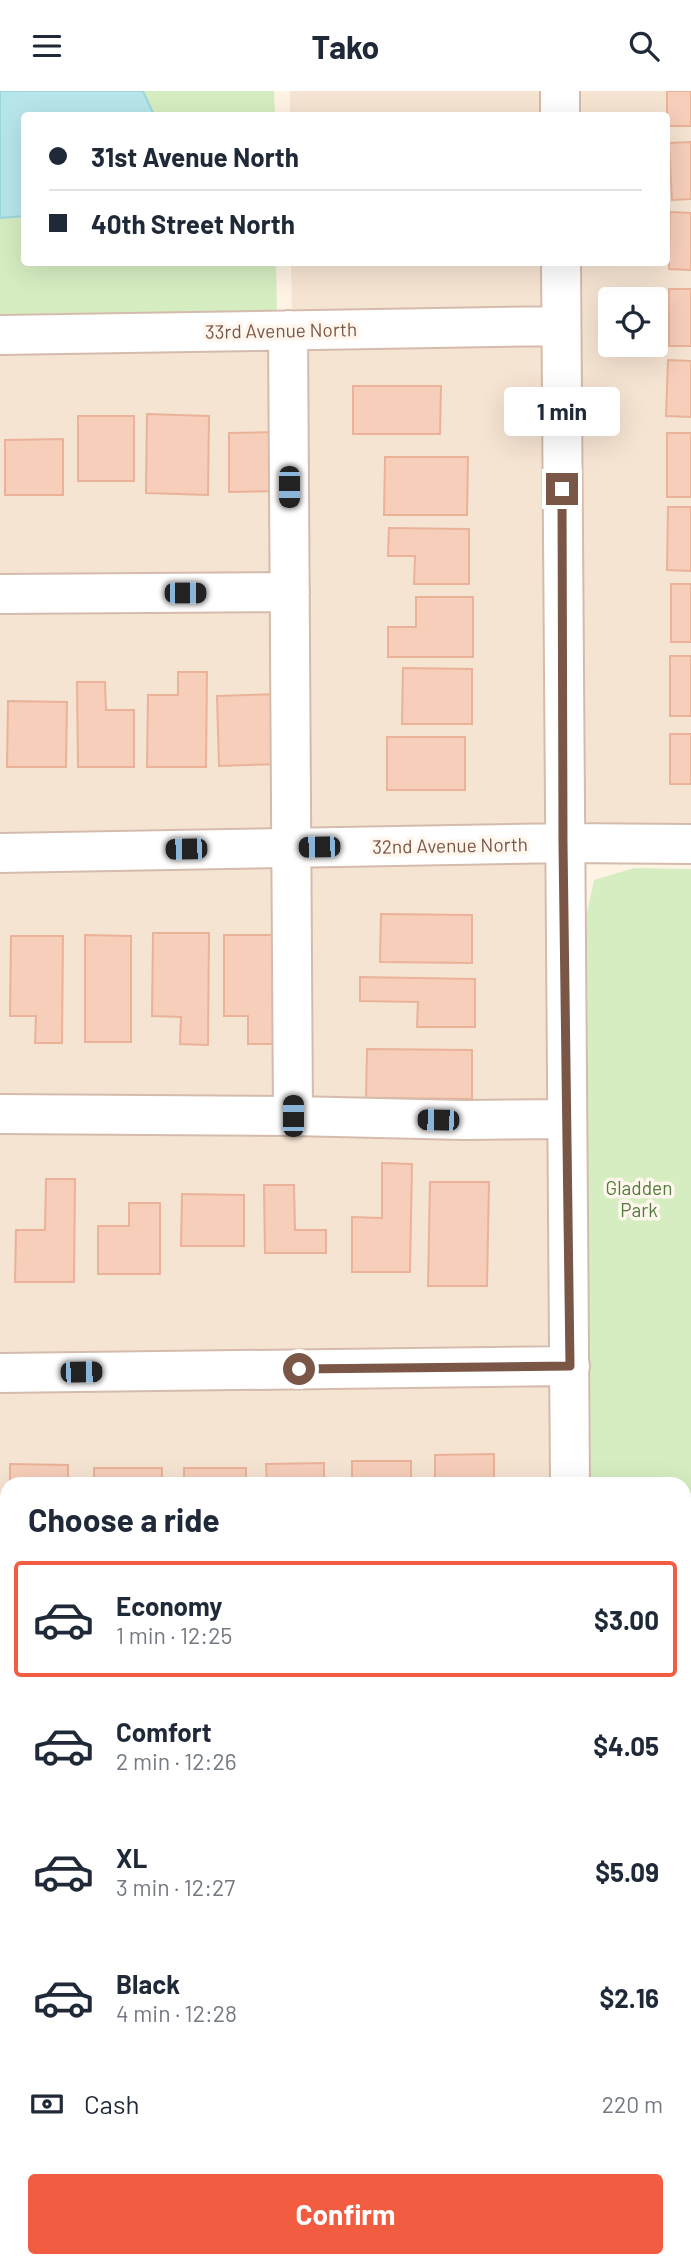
<!DOCTYPE html>
<html lang="en">
<head>
<meta charset="utf-8">
<style>
	body { margin:0; font-family:Barlow,sans-serif; background:#f6f6f7; color:#1f2937; height:100vh; display:flex; flex-direction:column; font-size:26px; white-space:nowrap }
	* { box-sizing:border-box; margin:0 }
	p { font-size:23px; color:#747a83 }
	.icon { flex:none; width:38px; height:38px; fill:none; stroke:currentColor; stroke-width:2; stroke-linecap:round; stroke-linejoin:round }
	.map { position:relative; flex:1; overflow:hidden }
	.sheet { position:absolute; left:0px; top:1386px; width:691px; height:791px; display:flex; flex-direction:column; background:#fff; border-radius:21px 21px 0 0; box-shadow:0 7px 28px #0002 }
	.sheet>* { flex:none }
	.top-card { position:absolute; left:21px; top:21px; width:649px; height:154px; border-radius:7px; box-shadow:0 7px 28px #0002; display:grid; align-content:center; height:154px; padding:0 28px; background:#fff }
	.buttons { position:absolute; left:598px; top:196px; display:grid; gap:14px }
	.buttons a { display:grid; place-items:center; width:70px; height:70px; border-radius:7px; background:#fff; box-shadow:0 7px 28px #0002; font-size:35px }
	.end { position:absolute; width:32px; height:32px; margin:-16px; border:9px solid #7a5647; background:#fff; box-shadow:0 0 0 4px #fff }
	.from { border-radius:50% }
	.bubble { position:absolute; height:49px; border-radius:7px; background:#fff; box-shadow:0 7px 28px #0002; font-size:23px; font-weight:700; line-height:49px; text-align:center }
	.car { position:absolute; width:21px; height:42px; margin:-21px -10px; border-radius:9px; box-shadow:0 0 5px 2px #0007; background:linear-gradient(#222 24%,#8ab4d8 0 40%,#222 0 76%,#8ab4d8 0 86%,#222 0) }
	.top-card b { display:flex; align-items:center; gap:24px; height:66px; font-size:26px }
	.top-card b+b { border-top:2px solid #e0e1e3 }
	.top-card i { width:18px; height:18px; background:#1f2937 }
	ul { padding:0; list-style:none }
	li { display:flex; align-items:center; gap:21px; height:116px; margin:0 14px 10px; padding:0 14px; border:4px solid transparent; border-radius:7px }
	li div { flex:1 }
	li b { display:block; font-size:26px }
	li em { font-style:normal; font-weight:700 }
	li.current { border-color:#f25c40 }
	li>.icon { width:63px; height:63px; stroke-width:1.5 }
	h2 { padding:0 28px; font-size:32px; line-height:84px }
	.pay { display:flex; align-items:center; gap:18px; height:77px; padding:0 28px; font-size:26px }
	.pay p { margin-inline-start:auto }
	.action { display:flex; gap:14px; margin-top:auto; padding:14px 28px }
	.action a { flex:1; height:80px; border-radius:7px; background:#f25c40; color:#fff; font-size:28px; font-weight:700; line-height:80px; text-align:center }
	header { display:flex; justify-content:space-between; align-items:center; height:91px; padding:0 28px; background:#fff; font-size:32px; font-weight:700 }
	.map>svg:first-child { display:block }
</style>
</head>
<body>
<header><svg class="icon" aria-label="menu" viewBox="0 0 24 24"><path d="M4 6h16M4 12h16M4 18h16"/></svg>Tako<svg class="icon" aria-label="search" viewBox="0 0 24 24"><circle cx="10" cy="10" r="6"/><path d="M15 15l6 6"/></svg></header>
<div class="map">
<svg width="691" height="2177" viewBox="0 0 691 2177">
	<rect width="100%" height="100%" fill="#fef3e5"/>
	<path fill="#f6e4d2" fill-rule="evenodd" d="M290 0H542V24H290Z
		M577 0H691V732H581L578 172H667V24H577ZM611 208H656V254H611Z
		M291 172H543V215L292 219Z
		M544 255 545 732 0 741V264Z
		M546 772 552 1256 0 1262V782Z
		M552 1296V1393H7V1786L0 1787V1302Z
		M684 1820H691V2177H602V2170H684Z
		M0 1826H7V2170H566L567 2177H0Z"/>
	<path fill="#d6edc1" d="M143 0H274L275 24H154Z
		M24 125V172H276L277 221 0 224V127Z
		M634 777 691 778V1767H684V1393H589L587 821 594 789Z"/>
	<path fill="#b7e6ea" stroke="#9cd7dc" stroke-width="2" d="M0 0H143L154 24H24V125L0 127Z"/>
	<path fill="#f6ceba" stroke="#eab299" stroke-width="2" d="M667 0H691V35H667Z
		M691 51V108L672 109 669 52Z
		M670 121 691 122V179L669 178Z
		M669 198H691V255H669Z
		M668 269 691 270V326L666 325Z
		M353 295H441L440 343H353Z
		M147 323 209 325 208 404 146 402Z
		M78 325H134V390H78Z
		M274 341 275 400 229 401V342Z
		M667 342H691V406H667Z
		M63 348V404H5V349Z
		M385 366H468L467 424H384Z
		M668 416H691V480L667 479Z
		M389 437 469 438V493H414L415 465H388Z
		M671 493H691V551H671Z
		M416 506H473V566H388V536H416Z
		M670 565H691V625H670Z
		M403 577 472 578V633H402Z
		M178 581H207L206 676H147L148 604H178Z
		M77 591H105L106 619H134V676H78Z
		M279 603 281 673 219 675 217 605Z
		M8 610 67 611 66 676H7Z
		M670 643H691V693H670Z
		M387 646H465V699H387Z
		M381 823 472 824V872L380 871Z
		M153 842H209L208 954 180 953 181 926 152 925Z
		M85 844 131 845V951H85Z
		M224 844H273V953H248V925H224Z
		M11 845H63L62 952H35L36 925H10Z
		M360 886 475 888V936H417L418 911 360 910Z
		M367 958 472 959V1008L366 1007Z
		M382 1072 412 1073 410 1181H352V1126L382 1127Z
		M46 1088H75L74 1191H15L16 1139H45Z
		M430 1091H489L487 1195H428Z
		M264 1094H294L295 1139H326V1162H265Z
		M182 1103 244 1104V1155H181Z
		M129 1112H160V1183H98V1135H129Z
		M494 1363V1393H435V1364Z
		M352 1370H411V1393H352Z
		M324 1372V1393H267L266 1373Z
		M10 1373 68 1374V1393H10Z
		M94 1377H162V1393H94Z
		M184 1377H246V1393H184Z
		M0 1602H7V1678H0Z
		M0 1924H7V1967H1L0 1990Z
		M684 1938H691V2013H684Z
		M0 2062H7V2136H0Z
		M684 2066H691V2156H684Z"/>
	<g fill="none" stroke-linecap="round" stroke-linejoin="round">
		<g stroke="#d4bbac" stroke-width="42">
			<path id="minor" d="M560 0V24
				M561 172 570 1393
				M0 244 561 235
				M0 503 290 501
				M0 762 563 752 691 753
				M0 1023 293 1025 288 239
				M293 1025 464 1029 567 1028
				M0 1282 570 1275
				M0 1530H7
				M684 1640H691
				M684 1800H691
				M0 1806H7
				M584 2170V2177"/>
		</g>
		<use href="#minor" stroke="#fff" stroke-width="38"/>
	</g>
	<g fill="none" stroke-linecap="round" stroke-linejoin="round">
		<path stroke="#7a5647" stroke-width="9" d="M299 1278 570 1275 563 752 562 398"/>
	</g>
	<g text-anchor="middle" dominant-baseline="central" stroke-width="7" stroke-linejoin="round" paint-order="stroke">
		<g font-size="19" fill="#7a5647" stroke="#fff7ed">
			<text transform="translate(281 239) rotate(-1)">33rd Avenue North</text>
			<text transform="translate(450 754) rotate(-1)">32nd Avenue North</text>
		</g>
		<g font-size="19" fill="#527a3c" stroke="#fff7ed">
			<text x="639" y="1096">Gladden<tspan x="639" dy="22">Park</tspan></text>
		</g>
	</g>
</svg>
<div class="buttons">
<a><svg class="icon" aria-label="locate" viewBox="0 0 24 24"><circle cx="12" cy="12" r="6"/><path d="M12 2v4M12 18v4M2 12h4M18 12h4"/></svg></a>
</div>
<i class="end from" style="left:299px;top:1278px"></i>
<i class="end" style="left:562px;top:398px"></i>
<div class="bubble" style="left:504px;top:296px;width:116px">1 min</div>
<i class="car" style="left:289px;top:396px;rotate:180deg"></i>
<i class="car" style="left:185px;top:502px;rotate:90deg"></i>
<i class="car" style="left:319px;top:756px;rotate:269deg"></i>
<i class="car" style="left:186px;top:758px;rotate:269deg"></i>
<i class="car" style="left:293px;top:1025px;rotate:0deg"></i>
<i class="car" style="left:438px;top:1029px;rotate:271deg"></i>
<i class="car" style="left:81px;top:1281px;rotate:89deg"></i>
<div class="top-card">
<b><i class="from"></i>31st Avenue North</b>
<b><i></i>40th Street North</b>
</div>
<section class="sheet">
<h2>Choose a ride</h2>
<ul>
<li class="current"><svg class="icon" aria-label="car" viewBox="0 0 24 24"><path d="M5 17H2v-5l4-1 3-4h7l3 4 3 1v5h-3M9 17h6M6 11h13"/><circle cx="7" cy="17" r="2"/><circle cx="17" cy="17" r="2"/></svg><div><b>Economy</b><p>1 min · 12:25</p></div><em>$3.00</em></li>
<li><svg class="icon" aria-label="car" viewBox="0 0 24 24"><path d="M5 17H2v-5l4-1 3-4h7l3 4 3 1v5h-3M9 17h6M6 11h13"/><circle cx="7" cy="17" r="2"/><circle cx="17" cy="17" r="2"/></svg><div><b>Comfort</b><p>2 min · 12:26</p></div><em>$4.05</em></li>
<li><svg class="icon" aria-label="car" viewBox="0 0 24 24"><path d="M5 17H2v-5l4-1 3-4h7l3 4 3 1v5h-3M9 17h6M6 11h13"/><circle cx="7" cy="17" r="2"/><circle cx="17" cy="17" r="2"/></svg><div><b>XL</b><p>3 min · 12:27</p></div><em>$5.09</em></li>
<li><svg class="icon" aria-label="car" viewBox="0 0 24 24"><path d="M5 17H2v-5l4-1 3-4h7l3 4 3 1v5h-3M9 17h6M6 11h13"/><circle cx="7" cy="17" r="2"/><circle cx="17" cy="17" r="2"/></svg><div><b>Black</b><p>4 min · 12:28</p></div><em>$2.16</em></li>
</ul>
<div class="pay"><svg class="icon" aria-label="cash" viewBox="0 0 24 24"><path d="M3 7h18v10H3z"/><circle cx="12" cy="12" r="2"/></svg>Cash<p>220 m</p></div>
<div class="action"><a>Confirm</a></div>
</section>
</div>
</body>
</html>
